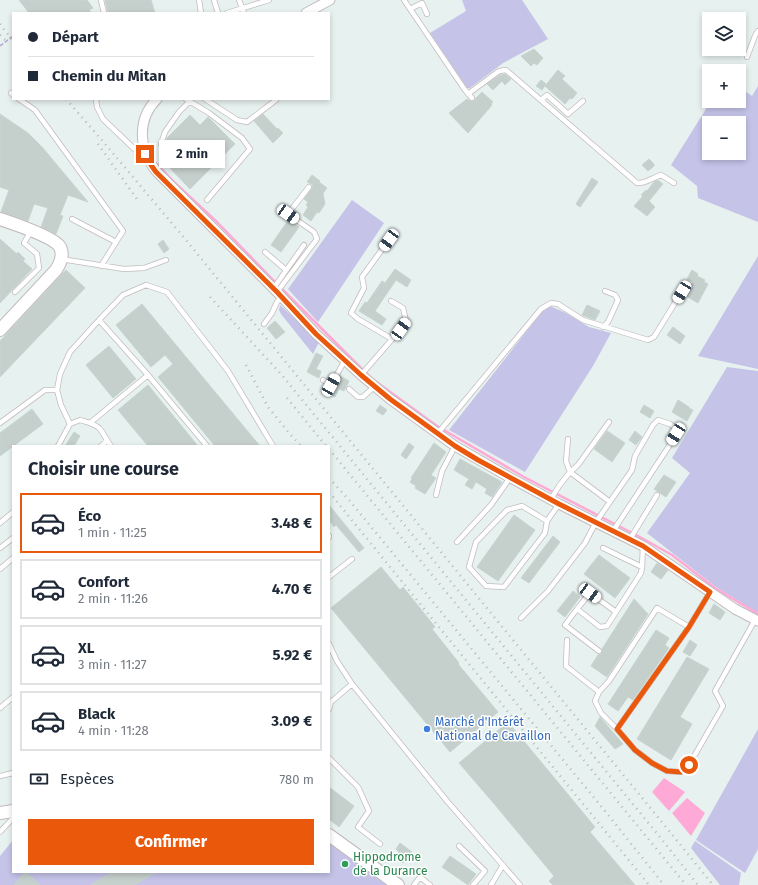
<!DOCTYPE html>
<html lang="fr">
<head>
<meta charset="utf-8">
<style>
	body { margin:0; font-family:"Fira Sans",sans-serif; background:#f6f6f7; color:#1f2937; height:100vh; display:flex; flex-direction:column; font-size:15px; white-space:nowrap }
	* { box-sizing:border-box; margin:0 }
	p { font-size:13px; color:#747a83 }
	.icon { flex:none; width:22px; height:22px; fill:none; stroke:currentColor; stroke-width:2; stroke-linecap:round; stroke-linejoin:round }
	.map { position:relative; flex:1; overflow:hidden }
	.sheet { position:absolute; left:12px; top:445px; width:318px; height:428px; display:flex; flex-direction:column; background:#fff; border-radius:0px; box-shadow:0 2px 6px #0003 }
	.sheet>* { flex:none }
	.top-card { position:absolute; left:12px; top:12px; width:318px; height:88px; border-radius:0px; box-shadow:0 2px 6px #0003; display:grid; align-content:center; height:88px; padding:0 16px; background:#fff }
	.fabs { position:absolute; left:702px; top:12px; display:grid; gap:8px }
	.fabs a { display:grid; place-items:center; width:44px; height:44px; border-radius:0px; background:#fff; box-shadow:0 2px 6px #0003; font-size:20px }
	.end { position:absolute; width:18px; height:18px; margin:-9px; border:5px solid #ea580c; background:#fff; box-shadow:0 0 0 2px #fff }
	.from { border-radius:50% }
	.bubble { position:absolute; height:28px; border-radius:0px; background:#fff; box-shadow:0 2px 6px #0003; font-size:13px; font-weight:700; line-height:28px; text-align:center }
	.car { position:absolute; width:12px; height:24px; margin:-12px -6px; border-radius:5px; box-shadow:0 0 3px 1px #0007; background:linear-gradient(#fff 24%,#345 0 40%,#fff 0 76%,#345 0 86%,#fff 0) }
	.top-card b { display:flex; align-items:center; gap:14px; height:38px; font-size:15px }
	.top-card b+b { border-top:1px solid #e0e1e3 }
	.top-card i { width:10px; height:10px; background:#1f2937 }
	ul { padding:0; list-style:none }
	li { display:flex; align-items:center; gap:12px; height:60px; margin:0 8px 6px; padding:0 8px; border:2px solid #e0e1e3; border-radius:0px }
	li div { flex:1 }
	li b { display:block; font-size:15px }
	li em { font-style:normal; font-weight:700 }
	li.active { border-color:#ea580c }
	li>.icon { width:36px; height:36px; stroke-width:1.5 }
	h2 { padding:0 16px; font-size:18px; line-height:48px }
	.pay { display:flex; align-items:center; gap:10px; height:44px; padding:0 16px; font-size:15px }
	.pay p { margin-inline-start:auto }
	.cta { display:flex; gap:8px; margin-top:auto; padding:8px 16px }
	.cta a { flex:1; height:46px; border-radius:0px; background:#ea580c; color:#fff; font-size:16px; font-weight:700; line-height:46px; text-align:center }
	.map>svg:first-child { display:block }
</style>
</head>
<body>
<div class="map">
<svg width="758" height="885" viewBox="0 0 758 885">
	<rect width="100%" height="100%" fill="#e7f1ef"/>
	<path fill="#c5c3e8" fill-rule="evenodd" d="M462 0H522L548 39 503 63 470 88H467L430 33 466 11Z
		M758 86V222L698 198 697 186 671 165 711 101H739V87L752 96ZM709 123H739V153H709Z
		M352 200 384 223 318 322 288 289Z
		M758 256V369L698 356Z
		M280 305 319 342 313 354 281 314 279 310Z
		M550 306 566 313 589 327 611 333 593 366 525 472 449 430 541 313Z
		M727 367 758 371V613L716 587 647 533 690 473 672 458Z
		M758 729V849L745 873 696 840Z
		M13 840V872H329V840L389 885H0V856Z
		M695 841 741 873 739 885H720L691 848Z"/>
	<path fill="#ffa9d6" d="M664 778 685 792 669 811 652 792Z
		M687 798 705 813 691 836 672 813Z"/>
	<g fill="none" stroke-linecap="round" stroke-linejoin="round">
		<path stroke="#ffa9d6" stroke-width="2.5" d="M155 162 175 183 217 222 276 283
			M280 287 371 378 437 426 524 477 638 536 672 555 715 588 758 614"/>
	</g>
	<path fill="#c5cfcc" stroke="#c5d6d1" d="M19 0H87L93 8 89 10 92 13H29Z
		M105 0H151L155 13H108Z
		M534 49 543 58 537 65 534 63 531 66 521 56Z
		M558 70 565 76 562 79 577 93 572 99 570 98 565 104 545 86Z
		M505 74 511 79 505 85 502 81 493 90 487 84 500 75Z
		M541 80 546 84 542 90 536 86Z
		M482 92 493 102 491 104 492 105 468 133 449 113 467 99 470 101H474L476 98Z
		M0 114 28 133 42 147 88 202 68 195 60 215 63 216 56 234 41 227 48 208 34 204 28 221 1 212 9 190 0 187Z
		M263 114 277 129 278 128 283 133 273 143 254 121Z
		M190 115 200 125 208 117 235 144 190 189 167 165 178 154 166 142 167 138Z
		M649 159 654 164V166L648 171 642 165Z
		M312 175 320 181 319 182 327 188 323 193 325 204 319 213 317 212 311 221 303 215 308 207 306 205 308 202 304 199 313 187 312 184 307 182Z
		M592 178 598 182 580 207 576 204Z
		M658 180 663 184 649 201 655 207 647 216 634 206 643 196 641 195 646 190 647 191 654 182Z
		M289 219 299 227 281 252 271 245Z
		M0 239 17 254 18 252 25 259 23 261 32 269 0 303Z
		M163 240 169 249 164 253 158 244Z
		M395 269 411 280 407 287 396 280 375 311 386 319 382 325 359 311 365 302 367 303 382 281 385 283Z
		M66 270 85 288 0 377V341Z
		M692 270 698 274 697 276 705 280 704 282 708 284 698 303 686 296 692 287 690 286 693 282 687 279Z
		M142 304 181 351 260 446H215L158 377 173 364 165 355 151 367 116 325Z
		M587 305 600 311 595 320 582 315Z
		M275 321 285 332 276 339 267 328Z
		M673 327 685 336 680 344 667 335Z
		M109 346 136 379 113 398 86 365Z
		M316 353 323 356 316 369 321 371 319 378 307 372Z
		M340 376 349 381 344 391 339 389 335 397 329 394Z
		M148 385 198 446H148L118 410Z
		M678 400 689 407V408L693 410 687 421 672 412Z
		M380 405 387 410 383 415 376 411Z
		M644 405 654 411 650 418 640 412Z
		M32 409 43 424 0 456V433Z
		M607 431 625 443 612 462 594 449Z
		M635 431 642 437 636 445 629 440Z
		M74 432 80 436 74 446H65Z
		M409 443 414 447 406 459 401 455Z
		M434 443 446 452 431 475 436 478 425 494 415 488 416 486 410 482 412 479 411 478Z
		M460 459 502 482 492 497 485 493 487 489 476 482 472 489 465 485 469 479 454 470Z
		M664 475 676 482 666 497 654 489Z
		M329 505 364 548 359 552 336 525 334 527 329 520Z
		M514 515 535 530 498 581 477 567Z
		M553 536 560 542 529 583 521 578Z
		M599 555 630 578 615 598 584 574Z
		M657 563 668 570 661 579 651 572Z
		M381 567 400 590 403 587 435 627 432 629 459 663 458 664 498 712 450 752 331 608Z
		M573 591 580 597 565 617 557 611Z
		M634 599 648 614 607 677 591 666 598 655 601 654 602 653V649Z
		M714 604 725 612 720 620 709 613Z
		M656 630 669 638 665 645 669 648 633 700 628 697 618 711 608 704Z
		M690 640 697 645 690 656 683 652Z
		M687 657 709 669 680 717 692 724 671 760 637 739Z
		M600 717 623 744 615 749 595 726Z
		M508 722 595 827 590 832 635 885H553L549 881 554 876 496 806 459 763Z
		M329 787 354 806 339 827 329 819Z
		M400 843 412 852 403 863 395 857 399 852 396 849Z
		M450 856 476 874 468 885 442 867Z
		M25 872 40 885H14Z
		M112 872H156L134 885H91Z"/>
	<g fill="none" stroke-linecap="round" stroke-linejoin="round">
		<g stroke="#c3bbbe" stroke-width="6">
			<path id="lane" d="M101 0 104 13
				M199 0 201 13
				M214 0 218 13
				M239 0 244 13
				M404 0 465 90 472 98
				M410 9 422 3 427 14
				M227 13 269 0
				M747 57 755 36 758 31
				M11 93 13 95
				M468 94 499 71 506 70 637 183C645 184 652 178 661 175L674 183
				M19 99 35 110 123 231 101 266
				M96 99 97 107 103 119 147 161
				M186 99 209 113 242 138 250 149 207 200
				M205 99 237 120 247 122 276 100
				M541 100 547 95 568 114 583 101
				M167 155 161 144 165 132 179 112 190 101
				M72 219 116 242
				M389 240 362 277 364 288 351 313 358 319 392 339
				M265 252 286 270
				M61 259 124 269 144 268 166 260
				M273 289 304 245
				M15 292 39 268 37 254 24 243 31 231
				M277 292 317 239 314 232 288 214 309 187
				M99 320 148 375
				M264 324 272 313 277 302 281 297
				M603 327 608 322 618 300 615 295 605 291
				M361 375 401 329 406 321 403 308 391 301
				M323 380 331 385 345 360
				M349 389 358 397H363L375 386
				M0 423 45 390H57
				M90 423 148 375 207 446
				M70 424 61 405 57 390 60 374 70 352 99 320 123 295 146 285 167 292 228 371 273 446
				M438 433 541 309 551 303 558 304 583 320 648 340 654 337 686 285
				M568 439 566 461 570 472 578 465 609 422
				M58 446 70 424 80 420C86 422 96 424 100 429 104 434 107 441 111 446
				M101 446 107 441
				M436 495 442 471 455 446
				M551 499 559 486 570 472 610 502
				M547 521 545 533 504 587 486 586 469 567 476 542 507 510 522 506 547 521 559 504
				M0 523 13 512
				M329 537V536
				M630 539 657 495
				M457 542 491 505 507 482 509 477
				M0 548 13 538
				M603 548 642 567
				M0 569 13 558
				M329 577 352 559
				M577 609 565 625 599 651
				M616 612 590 593 577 609 600 627 607 626 641 573 642 567 643 546
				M521 618 548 591 585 543 596 522 632 470 635 456 653 425 658 420 670 424 678 430 677 434 613 531
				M689 627 657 608 609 681 599 692 595 701 601 713 617 729 635 750 652 763 667 771 681 772 689 765 723 706 715 691 755 620
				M567 640 566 666 599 692
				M329 644 337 661 352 684 447 801 520 885
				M0 708 13 697
				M329 709 331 702 352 684
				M617 729 689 627 710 592
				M329 758 358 787 369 811 358 827 380 844
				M0 776 13 773
				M0 832 13 818
				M459 846 485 871 473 885
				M414 885 420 877 430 885
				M491 885 503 865"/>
		</g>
		<g stroke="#c3bbbe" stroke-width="11">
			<path id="street" d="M306 13 330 0
				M157 99C136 120 139 151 157 172L277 292 316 334 361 375 390 399 455 446 509 477 559 504 643 546 735 609 758 621"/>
		</g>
		<g stroke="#c3babd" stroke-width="14">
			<path id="secondary" d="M0 219C12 223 54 237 60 247 64 255 60 264 56 270L0 330
				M0 813 13 811
				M329 835 398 885"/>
		</g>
		<path stroke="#b6a6db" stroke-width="1.5" stroke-dasharray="4 2" stroke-linecap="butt" d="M0 46 13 36"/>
		<use href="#lane" stroke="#fff" stroke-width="4.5"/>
		<use href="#street" stroke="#fff" stroke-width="9"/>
		<use href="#secondary" stroke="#fff" stroke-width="12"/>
		<path stroke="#b7b5b6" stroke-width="2.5" stroke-dasharray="1 5" stroke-linecap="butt" d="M0 24 13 41
			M0 35 7 42
			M66 99 106 145 181 234 670 832 713 885
			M98 144 139 202
			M210 297 281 374 659 836 698 885
			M246 365 268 407 289 433 301 446
			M287 398 326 446
			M329 449 686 885
			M329 478 349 500 605 811 664 885
			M329 492 649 885"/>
	</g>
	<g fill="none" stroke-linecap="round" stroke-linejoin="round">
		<path stroke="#ea580c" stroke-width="5" d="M145 154 151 165 156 172 277 292 316 334 361 375 390 399 455 446 478 460 559 504 643 546 710 592 689 627 617 729 635 750 652 763 667 771 681 772 689 765"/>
	</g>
	<circle fill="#3f7fe0" stroke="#fff" stroke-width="1.5" cx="427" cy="729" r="4"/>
	<circle fill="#2e9e5b" stroke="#fff" stroke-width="1.5" cx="345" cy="864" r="4"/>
	<g text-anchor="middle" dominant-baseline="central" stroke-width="3" stroke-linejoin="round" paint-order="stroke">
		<g font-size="12" fill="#366cbe" stroke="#fff" text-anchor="start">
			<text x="435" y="722">Marché d'Intérêt<tspan x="435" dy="14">National de Cavaillon</tspan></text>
		</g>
		<g font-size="12" fill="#27864d" stroke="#fff" text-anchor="start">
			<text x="353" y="857">Hippodrome<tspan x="353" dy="14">de la Durance</tspan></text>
		</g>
	</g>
</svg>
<div class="fabs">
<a><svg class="icon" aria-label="layers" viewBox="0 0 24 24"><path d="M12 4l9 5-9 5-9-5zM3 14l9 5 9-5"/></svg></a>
<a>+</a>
<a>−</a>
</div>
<i class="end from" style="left:689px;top:765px"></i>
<i class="end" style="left:145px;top:154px"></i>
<div class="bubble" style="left:159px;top:140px;width:66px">2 min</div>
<i class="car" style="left:288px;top:214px;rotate:125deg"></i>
<i class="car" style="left:389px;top:240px;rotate:216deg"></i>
<i class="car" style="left:682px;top:292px;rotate:211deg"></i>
<i class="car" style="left:401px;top:329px;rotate:35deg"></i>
<i class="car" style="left:331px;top:385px;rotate:30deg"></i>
<i class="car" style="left:676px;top:434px;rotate:213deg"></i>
<i class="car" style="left:590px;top:593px;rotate:126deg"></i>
<div class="top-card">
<b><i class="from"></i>Départ</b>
<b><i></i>Chemin du Mitan</b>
</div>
<section class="sheet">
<h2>Choisir une course</h2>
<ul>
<li class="active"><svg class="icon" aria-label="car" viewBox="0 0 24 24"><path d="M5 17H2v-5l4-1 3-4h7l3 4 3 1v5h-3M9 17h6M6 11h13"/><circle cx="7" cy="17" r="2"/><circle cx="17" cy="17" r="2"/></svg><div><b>Éco</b><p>1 min · 11:25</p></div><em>3.48 €</em></li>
<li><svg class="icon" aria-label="car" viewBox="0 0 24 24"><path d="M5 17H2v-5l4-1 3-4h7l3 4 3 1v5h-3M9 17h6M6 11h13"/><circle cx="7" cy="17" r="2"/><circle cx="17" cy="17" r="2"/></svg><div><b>Confort</b><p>2 min · 11:26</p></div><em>4.70 €</em></li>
<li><svg class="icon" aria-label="car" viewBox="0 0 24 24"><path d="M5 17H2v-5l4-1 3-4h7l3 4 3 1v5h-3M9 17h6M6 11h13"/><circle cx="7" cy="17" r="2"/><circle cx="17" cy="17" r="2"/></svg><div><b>XL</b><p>3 min · 11:27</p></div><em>5.92 €</em></li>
<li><svg class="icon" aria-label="car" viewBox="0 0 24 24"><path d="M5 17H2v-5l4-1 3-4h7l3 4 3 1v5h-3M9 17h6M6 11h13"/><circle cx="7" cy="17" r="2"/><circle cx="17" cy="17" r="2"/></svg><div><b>Black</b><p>4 min · 11:28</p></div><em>3.09 €</em></li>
</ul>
<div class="pay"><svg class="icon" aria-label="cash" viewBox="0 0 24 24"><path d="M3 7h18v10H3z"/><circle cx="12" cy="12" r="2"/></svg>Espèces<p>780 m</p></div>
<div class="cta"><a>Confirmer</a></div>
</section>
</div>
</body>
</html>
